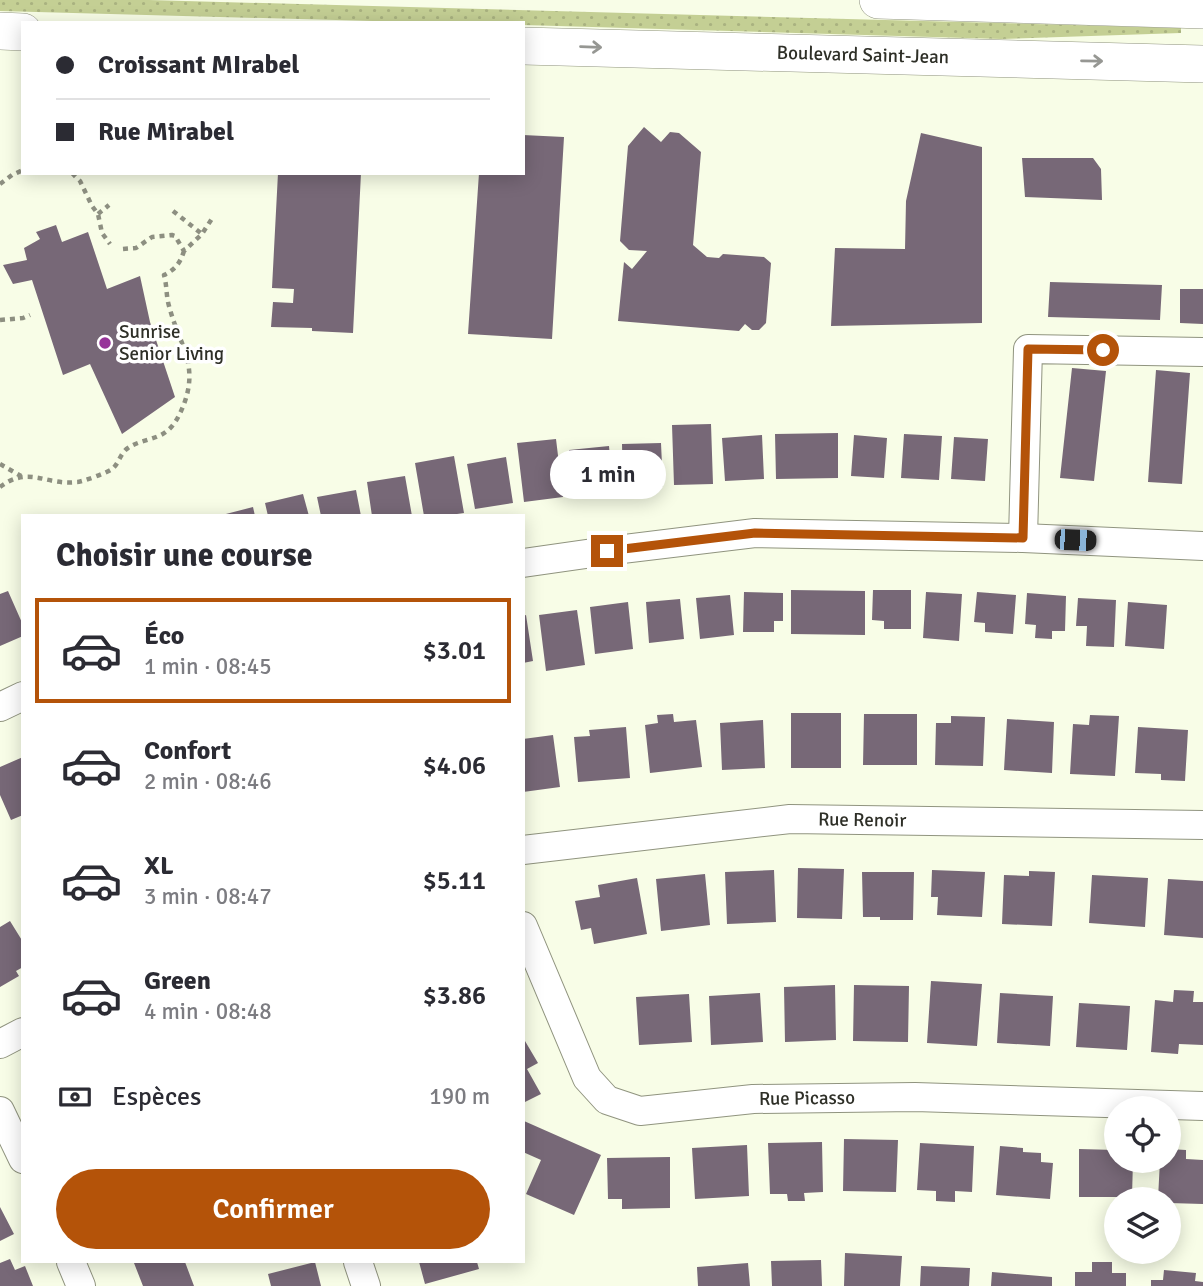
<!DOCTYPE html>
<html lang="fr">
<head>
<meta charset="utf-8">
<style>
	body { margin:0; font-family:Signika,sans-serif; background:#f7f7f7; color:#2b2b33; height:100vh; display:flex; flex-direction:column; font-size:26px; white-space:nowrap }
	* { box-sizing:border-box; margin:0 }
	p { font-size:23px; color:#7c7c81 }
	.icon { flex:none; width:38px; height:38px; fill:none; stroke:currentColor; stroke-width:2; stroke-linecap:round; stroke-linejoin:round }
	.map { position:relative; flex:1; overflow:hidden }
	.panel { position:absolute; left:21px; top:514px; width:504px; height:749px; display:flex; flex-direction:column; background:#fff; border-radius:0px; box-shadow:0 4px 18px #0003 }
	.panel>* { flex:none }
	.top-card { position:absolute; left:21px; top:21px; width:504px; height:154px; border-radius:0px; box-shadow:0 4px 18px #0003; display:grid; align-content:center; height:154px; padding:0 35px; background:#fff }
	.tools { position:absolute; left:1104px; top:1096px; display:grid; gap:14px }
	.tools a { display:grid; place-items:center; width:77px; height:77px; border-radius:50%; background:#fff; box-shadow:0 4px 18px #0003; font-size:35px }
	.end { position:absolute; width:32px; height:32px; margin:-16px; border:9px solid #b45309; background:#fff; box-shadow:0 0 0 4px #fff }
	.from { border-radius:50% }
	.bubble { position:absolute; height:49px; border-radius:24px; background:#fff; box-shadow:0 4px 18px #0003; font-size:23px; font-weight:600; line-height:49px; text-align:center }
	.car { position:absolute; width:21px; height:42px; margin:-21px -10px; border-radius:9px; box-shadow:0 0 5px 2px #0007; background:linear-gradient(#222 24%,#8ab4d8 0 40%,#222 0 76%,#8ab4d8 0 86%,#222 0) }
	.top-card b { display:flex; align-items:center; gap:24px; height:66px; font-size:26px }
	.top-card b+b { border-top:2px solid #e1e1e2 }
	.top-card i { width:18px; height:18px; background:#2b2b33 }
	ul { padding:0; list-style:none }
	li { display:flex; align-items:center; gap:21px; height:105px; margin:0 14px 10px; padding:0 21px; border:4px solid transparent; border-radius:0px }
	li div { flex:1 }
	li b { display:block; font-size:26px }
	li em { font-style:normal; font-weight:600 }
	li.selected { border-color:#b45309 }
	li>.icon { width:63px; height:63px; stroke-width:1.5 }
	h2 { padding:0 35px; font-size:32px; line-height:84px }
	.pay { display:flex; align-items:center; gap:18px; height:77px; padding:0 35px; font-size:26px }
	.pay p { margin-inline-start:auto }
	.action { display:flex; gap:14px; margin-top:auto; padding:14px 35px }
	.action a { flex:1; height:80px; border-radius:42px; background:#b45309; color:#fff; font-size:28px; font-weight:600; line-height:80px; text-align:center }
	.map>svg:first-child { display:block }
</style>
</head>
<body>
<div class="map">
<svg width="1203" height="1286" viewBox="0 0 1203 1286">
	<defs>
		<pattern id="grass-dots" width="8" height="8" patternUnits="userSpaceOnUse" patternTransform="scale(1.75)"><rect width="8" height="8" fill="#c4cf94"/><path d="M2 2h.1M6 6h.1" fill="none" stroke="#a9b280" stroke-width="1.8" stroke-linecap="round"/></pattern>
	</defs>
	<rect width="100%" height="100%" fill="#f8fde7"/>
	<path fill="url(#grass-dots)" d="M0 0H149L1181 28V33L1001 39 523 25V23H445L0 11Z"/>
	<path fill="#776877" d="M644 127 661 142 670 132 679 133 701 152 693 245 707 257 719 258 723 254 764 257 771 263 766 323 759 330H752L745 324 739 331 618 321 624 262 632 269 647 251 629 250 620 241 628 146Z
		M921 133 982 147V323L831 326 835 248 905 249 906 201Z
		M523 135 564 137 552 339 468 334 479 173H523Z
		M1022 158H1093L1101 169 1102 200 1025 197Z
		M278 173H361L353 333 312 331V328L271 327 273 302 293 303 294 289 272 288Z
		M56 225 62 242 88 232 107 289 140 276 150 322 175 397 122 434 90 364 63 375 32 280 13 284 3 265 27 260 24 248 40 239 36 232Z
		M1050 282 1162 285 1160 320 1048 317Z
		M1180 289H1203V324L1180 323Z
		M1072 368 1106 371 1094 481 1060 478Z
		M1156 370 1190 373 1182 484 1148 482Z
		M711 424 713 484 674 485 672 425Z
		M838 433V478L776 479 775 434Z
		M904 434 942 436 939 480 901 478Z
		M762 435 764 479 725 481 722 438Z
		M854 435 887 438 884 478 851 476Z
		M954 437 988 439 985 481 951 479Z
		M556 439 563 497 524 502 517 443Z
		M661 443 663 487 623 488 622 444Z
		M609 446 613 491 574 495 569 450Z
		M454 456 464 513 443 516H424L415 463Z
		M506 457 513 503 475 509 467 464Z
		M405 476 412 516H372L367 482Z
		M356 490 361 516H321L317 497Z
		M303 494 309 516H268L265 503Z
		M253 507 255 516H222V515Z
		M791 590 865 591V635L791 634Z
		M873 590H911V629H884V621L872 620Z
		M8 591 23 625V636L0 646V594Z
		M744 592 783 593V621H774V632H743Z
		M926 592 962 594 959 641 923 638Z
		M977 592 1016 595 1013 634 985 632V623L974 622Z
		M1027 593 1066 596 1065 631H1052V639L1035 638 1036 625 1025 624Z
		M730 595 734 635 700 639 696 598Z
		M1078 598 1116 600 1114 647 1086 646 1087 626H1076Z
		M680 599 684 639 649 643 646 602Z
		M628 602 633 649 595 654 590 607Z
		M1128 602 1167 605 1164 649 1125 646Z
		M577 610 585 665 546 671 539 615Z
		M526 615 533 661 523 663V616Z
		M791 713H841V768H791Z
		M673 714 674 722 696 720 702 767 650 773 645 725 658 723 657 715Z
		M864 714H917V765H863Z
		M1090 715 1119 716 1115 776 1070 774 1073 724 1089 725Z
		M951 716 985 717 983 766 935 765 936 723H951Z
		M1007 719 1054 722 1052 773 1004 770Z
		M763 720 765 768 722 770 720 723Z
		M626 727 630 778 578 782 574 737 590 736 589 730Z
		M1138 727 1188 730 1185 781 1161 780V774L1135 773Z
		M553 735 560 787 523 792V739Z
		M23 757V815L11 820 0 795V767Z
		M798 868 844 869 842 919 797 918Z
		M774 870 776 922 727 924 725 872Z
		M932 870 985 872 982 917 937 915 938 897H931Z
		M1029 871 1055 872 1052 926 1002 924 1004 875 1029 876Z
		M862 872H914L913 920H880V917H863Z
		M705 874 710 925 661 931 656 879Z
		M1092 875 1148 878 1145 927 1089 923Z
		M637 878 647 934 594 944 591 928 581 930 575 901 600 897 598 885Z
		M1168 879 1203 881V938L1164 935Z
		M10 921 23 942V967L16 971 19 976 0 987V927Z
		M931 981 982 984 977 1046 927 1043Z
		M835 985 836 1040 785 1042 784 987Z
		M854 985 909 986 908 1042 853 1041Z
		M1174 990 1194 991 1193 1002H1203V1045L1179 1044 1178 1054 1151 1052 1155 1000 1173 1002Z
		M760 993 763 1042 711 1045 709 996Z
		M1000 993 1053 996 1050 1046 997 1043Z
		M689 994 692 1042 639 1045 636 997Z
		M1079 1003 1130 1006 1127 1050 1076 1047Z
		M525 1041 538 1063 527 1069 541 1094 523 1103V1042Z
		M524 1121 601 1155 574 1215 526 1194 541 1160 523 1152Z
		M844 1139 898 1140 896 1192 843 1191Z
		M822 1142 823 1192 804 1193 805 1201H788L787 1194H770L768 1143Z
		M920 1143 974 1146 972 1192 955 1191V1202L936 1201V1191L917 1190Z
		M747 1145 749 1196 695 1199 692 1148Z
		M1000 1146 1023 1148V1152L1041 1153V1162L1053 1163 1050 1199 996 1195Z
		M1079 1149 1116 1150V1160H1133L1132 1197H1079Z
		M1169 1149 1186 1150V1159L1203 1160V1204L1169 1203V1199H1158L1160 1160H1169Z
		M670 1157V1208L622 1209V1199H608L607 1158Z
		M0 1207 14 1234 0 1241Z
		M845 1253 902 1256 900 1286H844Z
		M10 1259 15 1270 25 1266 33 1286H0V1263Z
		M821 1260 822 1286H772L771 1261Z
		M137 1262H185L194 1286H143L134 1263Z
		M315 1262 321 1286H271L268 1274Z
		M419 1262H477L479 1269 425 1284Z
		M1092 1262H1112V1273H1126V1286H1075V1272H1092Z
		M748 1263 750 1286H698L697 1267Z
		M921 1266 970 1268 969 1286H920Z
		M1164 1270 1196 1273 1195 1281 1203 1282V1286H1151V1280H1163Z
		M992 1272 1052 1277V1286H991Z"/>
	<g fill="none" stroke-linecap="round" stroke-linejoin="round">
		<g stroke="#90947f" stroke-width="30">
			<g id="minor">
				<path d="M1023 538 1028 349 1203 352"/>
				<path d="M523 563 607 551 755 533 1023 538 1203 546"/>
				<path d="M0 707 23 696"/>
				<path id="s1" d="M523 850 790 819 1203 825"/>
				<path id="s2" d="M523 926 587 1078 607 1100 640 1111 753 1099 915 1097 1203 1106"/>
				<path d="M0 1044 23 1032"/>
				<path d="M0 1111 23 1159"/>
				<path d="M71 1262 81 1286"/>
				<path d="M358 1262 366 1286"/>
			</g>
		</g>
		<g stroke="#90947f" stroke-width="38">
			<g id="major">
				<path d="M878 0 1203 10"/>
				<path d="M0 31 23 32"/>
				<path id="s3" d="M523 46 1203 64"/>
			</g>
		</g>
		<path stroke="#8d8f81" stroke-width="4.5" stroke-dasharray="5 5" stroke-linecap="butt" d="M72 173 80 181 92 206 98 214 102 233 110 244
			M0 184 12 175 23 170
			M173 211 202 234
			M98 214 109 205
			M123 249 136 248 152 237 172 235 175 236 184 251 202 234 213 217
			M0 320 23 318 30 315
			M0 464 21 476
			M0 487C29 465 46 486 77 482 82 482 109 472 112 469 119 464 120 453 128 448 139 440 156 440 167 431 175 425 180 414 184 404 199 364 179 344 169 306 166 296 167 285 164 275 176 269 180 263 184 251"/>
		<use href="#minor" stroke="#fff" stroke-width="28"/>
		<use href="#major" stroke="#fff" stroke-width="37"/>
	</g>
	<defs><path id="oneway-shaft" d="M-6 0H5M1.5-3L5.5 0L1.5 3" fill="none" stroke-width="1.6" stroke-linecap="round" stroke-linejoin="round" transform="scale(1.75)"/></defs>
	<g stroke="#969793">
		<use href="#oneway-shaft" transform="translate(591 47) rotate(2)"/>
		<use href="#oneway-shaft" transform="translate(1092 61) rotate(1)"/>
	</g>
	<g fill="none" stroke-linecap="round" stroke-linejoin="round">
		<path stroke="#b45309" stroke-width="9" d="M607 551 755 533 1023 538 1028 349 1103 350"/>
	</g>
	<circle fill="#973399" stroke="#fff" stroke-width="2.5" cx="105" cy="343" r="7"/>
	<g text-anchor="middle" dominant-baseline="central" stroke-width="7" stroke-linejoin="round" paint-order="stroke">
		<g font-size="19" fill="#2e2f27" stroke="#fff">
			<text stroke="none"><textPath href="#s3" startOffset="340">Boulevard Saint-Jean</textPath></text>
			<text stroke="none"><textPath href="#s1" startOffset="341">Rue Renoir</textPath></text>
			<text stroke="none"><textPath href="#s2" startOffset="397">Rue Picasso</textPath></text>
		</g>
		<g font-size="19" fill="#2e2f27" stroke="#fff" text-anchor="start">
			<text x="119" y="332">Sunrise<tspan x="119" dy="22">Senior Living</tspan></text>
		</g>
	</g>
</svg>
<div class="tools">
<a><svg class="icon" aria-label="locate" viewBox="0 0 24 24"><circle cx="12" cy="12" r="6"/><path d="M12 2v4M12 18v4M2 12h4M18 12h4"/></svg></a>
<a><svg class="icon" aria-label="layers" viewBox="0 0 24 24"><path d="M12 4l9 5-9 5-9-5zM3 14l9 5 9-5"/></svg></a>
</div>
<i class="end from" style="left:1103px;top:350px"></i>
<i class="end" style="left:607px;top:551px"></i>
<div class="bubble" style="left:550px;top:450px;width:116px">1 min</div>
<i class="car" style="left:1075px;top:540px;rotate:92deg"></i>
<div class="top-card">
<b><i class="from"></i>Croissant MIrabel</b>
<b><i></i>Rue Mirabel</b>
</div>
<section class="panel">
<h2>Choisir une course</h2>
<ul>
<li class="selected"><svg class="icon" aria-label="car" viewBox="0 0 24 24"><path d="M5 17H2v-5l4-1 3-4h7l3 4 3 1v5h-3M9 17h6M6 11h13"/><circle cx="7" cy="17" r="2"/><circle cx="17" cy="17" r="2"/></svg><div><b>Éco</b><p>1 min · 08:45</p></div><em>$3.01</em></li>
<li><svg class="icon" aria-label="car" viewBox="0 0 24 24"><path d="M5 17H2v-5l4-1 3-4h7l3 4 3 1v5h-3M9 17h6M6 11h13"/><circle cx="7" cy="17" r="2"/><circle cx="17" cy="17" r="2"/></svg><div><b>Confort</b><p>2 min · 08:46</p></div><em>$4.06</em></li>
<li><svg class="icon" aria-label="car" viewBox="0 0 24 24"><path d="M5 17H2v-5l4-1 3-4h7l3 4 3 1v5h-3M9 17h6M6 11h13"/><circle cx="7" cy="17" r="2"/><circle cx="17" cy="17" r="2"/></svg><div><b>XL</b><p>3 min · 08:47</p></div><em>$5.11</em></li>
<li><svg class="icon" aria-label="car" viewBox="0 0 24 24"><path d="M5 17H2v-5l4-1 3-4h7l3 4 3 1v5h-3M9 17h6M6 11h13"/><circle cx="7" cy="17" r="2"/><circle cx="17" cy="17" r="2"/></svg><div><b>Green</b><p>4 min · 08:48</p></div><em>$3.86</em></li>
</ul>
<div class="pay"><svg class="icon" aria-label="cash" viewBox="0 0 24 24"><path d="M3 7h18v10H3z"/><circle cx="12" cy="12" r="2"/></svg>Espèces<p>190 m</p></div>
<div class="action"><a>Confirmer</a></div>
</section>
</div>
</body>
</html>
